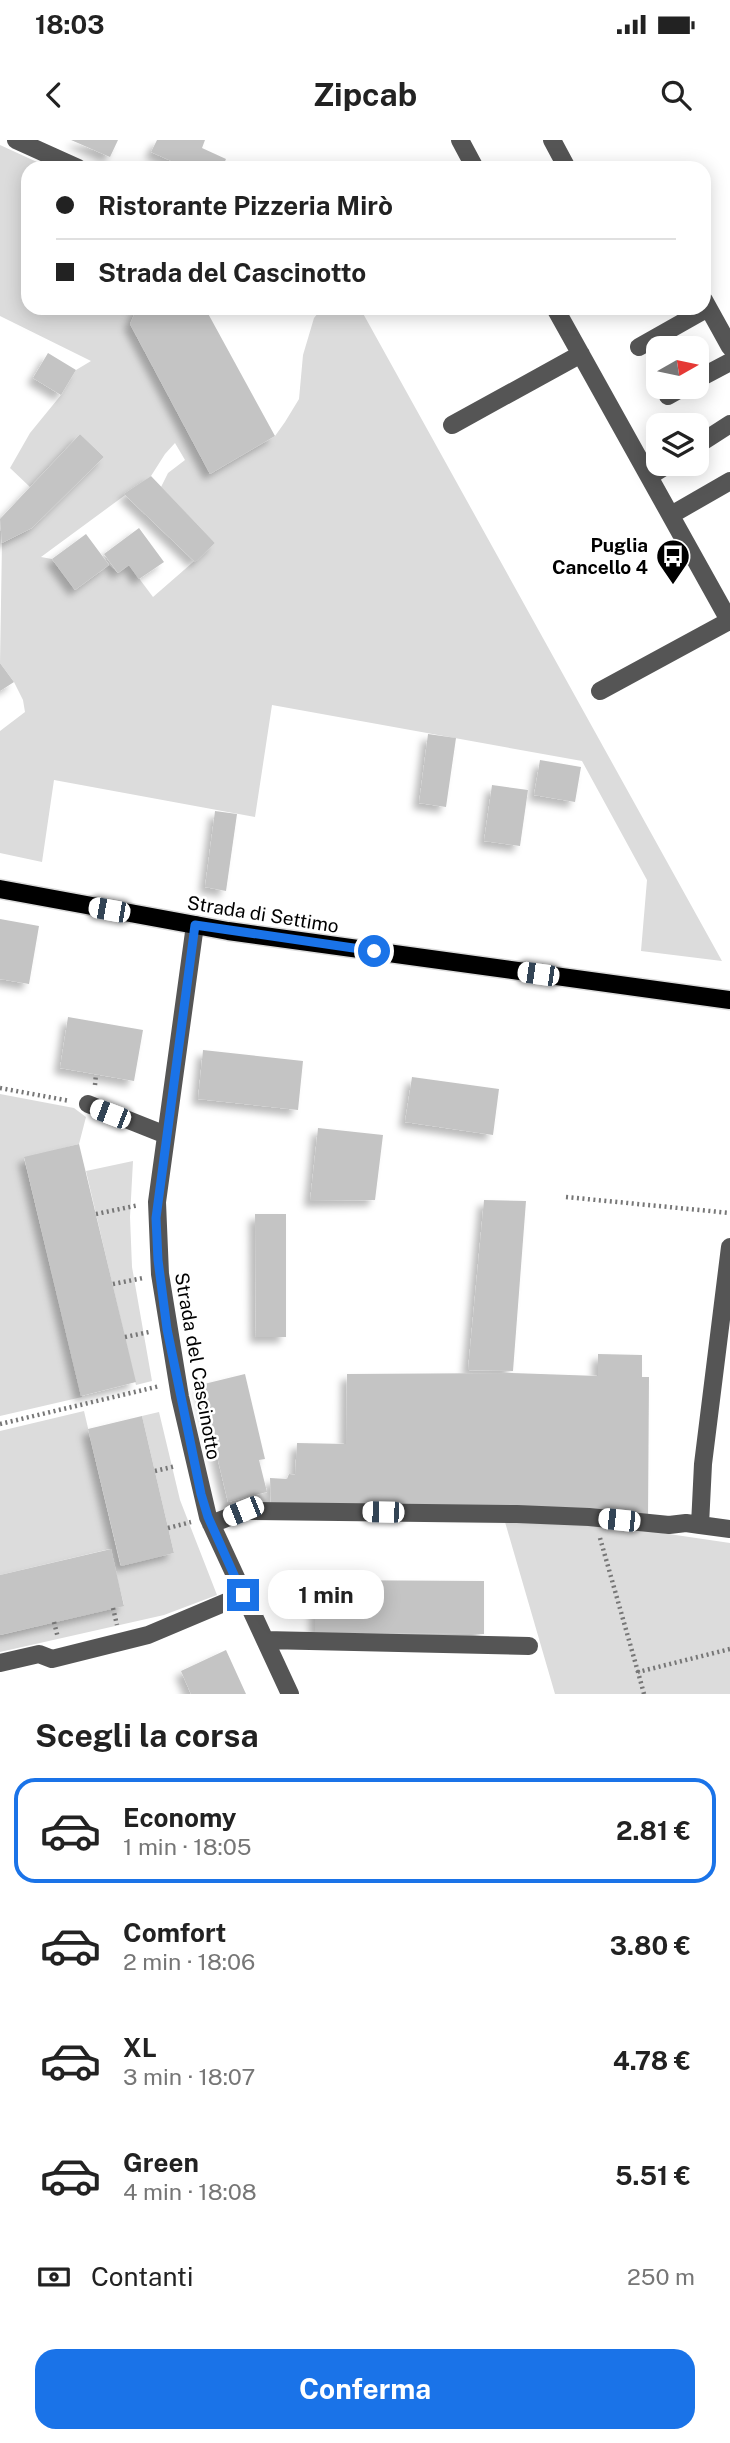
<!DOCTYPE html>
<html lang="it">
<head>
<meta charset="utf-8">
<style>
	body { margin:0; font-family:"Public Sans",sans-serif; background:#f2f2f2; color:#222; height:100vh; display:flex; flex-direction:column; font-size:26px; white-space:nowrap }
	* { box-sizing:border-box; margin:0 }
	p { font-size:23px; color:#767676 }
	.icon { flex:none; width:38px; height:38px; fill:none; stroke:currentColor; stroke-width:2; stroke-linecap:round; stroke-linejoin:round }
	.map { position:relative; height:1554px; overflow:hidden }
	.drawer { display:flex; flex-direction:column; background:#fff; flex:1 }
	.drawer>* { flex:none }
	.top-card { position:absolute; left:21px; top:21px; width:690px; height:154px; border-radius:21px; box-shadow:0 4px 18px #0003; display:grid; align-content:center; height:154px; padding:0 35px; background:#fff }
	.needle { width:46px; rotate:81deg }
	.buttons { position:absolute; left:646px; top:196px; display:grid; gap:14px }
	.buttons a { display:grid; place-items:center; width:63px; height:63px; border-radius:14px; background:#fff; box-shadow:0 4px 18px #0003; font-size:35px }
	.end { position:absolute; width:32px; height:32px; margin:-16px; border:9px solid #1a73e8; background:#fff; box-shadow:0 0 0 4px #fff }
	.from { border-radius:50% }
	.bubble { position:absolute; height:49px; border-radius:21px; background:#fff; box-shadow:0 4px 18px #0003; font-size:23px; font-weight:700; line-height:49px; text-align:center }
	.car { position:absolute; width:21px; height:42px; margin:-21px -10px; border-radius:9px; box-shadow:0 0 5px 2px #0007; background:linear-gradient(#fff 24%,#345 0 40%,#fff 0 76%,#345 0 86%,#fff 0) }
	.top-card b { display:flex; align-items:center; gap:24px; height:66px; font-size:26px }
	.top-card b+b { border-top:2px solid #e0e0e0 }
	.top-card i { width:18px; height:18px; background:#222 }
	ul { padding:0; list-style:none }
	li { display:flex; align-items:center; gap:21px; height:105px; margin:0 14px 10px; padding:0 21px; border:4px solid transparent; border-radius:21px }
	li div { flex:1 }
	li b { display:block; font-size:26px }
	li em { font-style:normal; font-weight:700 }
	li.selected { border-color:#1a73e8 }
	li>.icon { width:63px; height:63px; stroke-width:1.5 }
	h2 { padding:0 35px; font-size:32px; line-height:84px }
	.pay { display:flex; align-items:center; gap:18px; height:77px; padding:0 35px; font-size:26px }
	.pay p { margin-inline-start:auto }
	.primary-button { display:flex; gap:14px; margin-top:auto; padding:14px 35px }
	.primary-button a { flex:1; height:80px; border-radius:21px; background:#1a73e8; color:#fff; font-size:28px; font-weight:700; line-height:80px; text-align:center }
	.status { display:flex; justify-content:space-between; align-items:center; height:49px; padding:0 35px; background:#fff; direction:ltr }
	.status svg { height:19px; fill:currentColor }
	header { display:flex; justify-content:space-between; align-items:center; height:91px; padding:0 35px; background:#fff; font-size:32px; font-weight:700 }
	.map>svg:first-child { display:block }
</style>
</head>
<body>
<div class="status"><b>18:03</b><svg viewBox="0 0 49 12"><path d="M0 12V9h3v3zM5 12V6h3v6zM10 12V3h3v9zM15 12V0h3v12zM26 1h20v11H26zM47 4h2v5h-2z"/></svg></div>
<header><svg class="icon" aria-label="back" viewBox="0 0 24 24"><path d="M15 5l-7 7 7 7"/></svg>Zipcab<svg class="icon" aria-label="search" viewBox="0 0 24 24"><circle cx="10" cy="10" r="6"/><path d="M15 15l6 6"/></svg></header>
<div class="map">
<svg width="730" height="1554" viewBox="0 0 730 1554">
	<defs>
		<filter id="shadow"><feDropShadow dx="-6" dy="6" stdDeviation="3.5" flood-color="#0004"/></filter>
	</defs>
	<rect width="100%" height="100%" fill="#fff"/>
	<path fill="#dcdcdc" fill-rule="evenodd" d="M0 5 50 28H28V168H137L130 184 210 334 275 296 285 282 299 259 303 215 314 178 322 168H360L722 821 641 811 647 740 582 621 272 565 255 677 54 640 42 722 0 713V591L25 572 23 560 14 542 0 523 2 403 32 388 104 317 80 294 30 347 10 328 30 293 61 255 76 230 91 221 0 176ZM175 303 185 320 168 333 161 347 215 403 153 457 129 425 118 433 109 425 75 450 52 419 41 417 151 336 165 314Z
		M0 954 74 968 86 977 79 1004 24 1018 82 1257 0 1276Z
		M133 1021 130 1077 132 1127 152 1241 136 1245 86 1031Z
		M84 1271 120 1425 174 1413 142 1276 159 1272 180 1360 217 1455 164 1475 0 1512V1495L124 1465 110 1409 0 1435V1291Z
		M505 1382 608 1385 730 1403V1554H555Z"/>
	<path fill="#c4c4c4" filter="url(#shadow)" d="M71 0H118L110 17Z
		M157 0H205L202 8 226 19 222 28H187L151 12Z
		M137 168H205L275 296 210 334 130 184Z
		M48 213 76 230 61 255 33 238Z
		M80 294 104 317 32 388 2 403 0 379Z
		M151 336 215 403 195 422 124 354Z
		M139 388 164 422 139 439 129 425 118 433 104 414Z
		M86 394 109 425 75 450 52 419Z
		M0 523 14 542 0 551Z
		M428 594 456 598 446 667 419 663Z
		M540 620 581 627 575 662 534 655Z
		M492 645 528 650 520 706 484 701Z
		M215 671 237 674 226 751 205 747Z
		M0 779 39 786 29 844 0 839Z
		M68 877 143 890 134 941 60 928Z
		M203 910 303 921 298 970 198 959Z
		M412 937 499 949 493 995 405 982Z
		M318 988 383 995 375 1060 310 1061Z
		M79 1004 136 1242 81 1256 24 1017Z
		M484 1060 526 1061 513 1231 468 1230Z
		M255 1074H286V1197H256Z
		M598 1214 642 1215V1237H649L648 1378 271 1365 270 1338 287 1339 289 1334 295 1335 297 1303 346 1304 347 1234 512 1233 598 1236Z
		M245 1234 265 1319 259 1320 267 1352 228 1362 200 1245Z
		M142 1276 174 1413 121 1426 88 1289Z
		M111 1409 124 1466 0 1495V1435Z
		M315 1440 484 1441V1494L315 1493Z
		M226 1510 246 1554H191L181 1531Z"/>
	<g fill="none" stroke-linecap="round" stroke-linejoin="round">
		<g stroke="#dbdbdb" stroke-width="21">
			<path id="major" d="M0 749 228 791 730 860"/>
		</g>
		<path stroke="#777" stroke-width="4.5" stroke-dasharray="2 3.5" stroke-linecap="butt" d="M95 945 96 934
			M0 948 70 961
			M566 1057 730 1073
			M96 1074 139 1065
			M113 1144 143 1138
			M125 1197 149 1192
			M0 1284 160 1246
			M155 1331 176 1326
			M168 1388 191 1382
			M600 1398 638 1532
			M113 1468 117 1485
			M54 1482 58 1498
			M644 1554 638 1532 730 1509"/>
		<path stroke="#555" stroke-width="18" d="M16 0 78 28
			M460 0 475 28
			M552 0 567 28
			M704 160 730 207
			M555 168 730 482
			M639 207 708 168
			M696 240 730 222
			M668 256 684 247
			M452 285 581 214
			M696 306 730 284
			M650 336 669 324
			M671 375 730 341
			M600 551 729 481
			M195 785 157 1062 160 1134 180 1257 208 1377 290 1554
			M88 964 166 995
			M730 1107 703 1324 700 1385 730 1389
			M211 1384 245 1371 517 1374 589 1377 669 1385 686 1383 700 1385
			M265 1500 529 1506
			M0 1523 39 1514 52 1519 148 1495 243 1455"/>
		<use href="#major" stroke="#000" stroke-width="18"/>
	</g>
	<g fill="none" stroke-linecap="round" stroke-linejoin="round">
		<path stroke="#1a73e8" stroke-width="9" d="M243 1455 208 1377 201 1354 167 1189 158 1120 156 1078 195 785 374 811"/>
	</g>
	<defs>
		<g id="bus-pin" transform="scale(1.75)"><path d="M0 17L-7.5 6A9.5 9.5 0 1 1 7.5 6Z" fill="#000" stroke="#fff"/><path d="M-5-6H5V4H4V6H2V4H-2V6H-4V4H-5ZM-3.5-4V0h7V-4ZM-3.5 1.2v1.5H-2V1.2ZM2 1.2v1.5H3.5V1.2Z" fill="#fff"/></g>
	</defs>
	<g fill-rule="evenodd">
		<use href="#bus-pin" x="673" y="416"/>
	</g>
	<g text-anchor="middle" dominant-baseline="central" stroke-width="5" stroke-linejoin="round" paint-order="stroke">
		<g font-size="19" font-weight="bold" fill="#000" stroke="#fff" text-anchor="end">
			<text x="648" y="405">Puglia<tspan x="648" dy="22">Cancello 4</tspan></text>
		</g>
		<g font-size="19" fill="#000" stroke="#fff">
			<text transform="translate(263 774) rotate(9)">Strada di Settimo</text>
			<text transform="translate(198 1226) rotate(80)">Strada del Cascinotto</text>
		</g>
	</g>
</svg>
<div class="buttons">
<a><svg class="needle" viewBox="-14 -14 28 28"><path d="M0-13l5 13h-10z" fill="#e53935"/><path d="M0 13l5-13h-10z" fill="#767676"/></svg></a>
<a><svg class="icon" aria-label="layers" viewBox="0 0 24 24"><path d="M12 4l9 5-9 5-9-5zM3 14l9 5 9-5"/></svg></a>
</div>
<i class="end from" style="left:374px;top:811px"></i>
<i class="end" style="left:243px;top:1455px"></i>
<div class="bubble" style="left:268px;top:1430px;width:116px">1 min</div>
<i class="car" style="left:109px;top:770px;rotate:280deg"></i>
<i class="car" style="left:538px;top:834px;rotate:278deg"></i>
<i class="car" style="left:110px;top:974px;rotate:291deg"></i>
<i class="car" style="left:243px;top:1371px;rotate:248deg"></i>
<i class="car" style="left:383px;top:1372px;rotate:271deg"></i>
<i class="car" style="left:619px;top:1380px;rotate:276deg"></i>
<div class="top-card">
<b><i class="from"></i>Ristorante Pizzeria Mirò</b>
<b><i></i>Strada del Cascinotto</b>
</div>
</div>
<section class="drawer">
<h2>Scegli la corsa</h2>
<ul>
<li class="selected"><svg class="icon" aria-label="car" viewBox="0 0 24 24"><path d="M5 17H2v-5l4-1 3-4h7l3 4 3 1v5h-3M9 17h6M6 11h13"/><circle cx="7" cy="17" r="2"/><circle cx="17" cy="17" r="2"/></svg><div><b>Economy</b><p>1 min · 18:05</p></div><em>2.81 €</em></li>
<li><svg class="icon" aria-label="car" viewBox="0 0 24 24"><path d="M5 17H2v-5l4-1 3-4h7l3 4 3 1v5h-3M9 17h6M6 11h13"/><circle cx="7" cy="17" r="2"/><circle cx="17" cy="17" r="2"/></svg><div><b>Comfort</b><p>2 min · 18:06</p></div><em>3.80 €</em></li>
<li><svg class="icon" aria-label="car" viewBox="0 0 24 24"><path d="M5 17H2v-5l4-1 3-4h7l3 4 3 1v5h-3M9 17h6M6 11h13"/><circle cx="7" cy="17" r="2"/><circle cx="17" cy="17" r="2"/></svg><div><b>XL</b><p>3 min · 18:07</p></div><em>4.78 €</em></li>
<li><svg class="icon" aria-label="car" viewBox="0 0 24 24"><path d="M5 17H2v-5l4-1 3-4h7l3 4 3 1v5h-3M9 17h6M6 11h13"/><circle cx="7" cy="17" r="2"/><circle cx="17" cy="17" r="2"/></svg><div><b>Green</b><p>4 min · 18:08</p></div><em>5.51 €</em></li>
</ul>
<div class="pay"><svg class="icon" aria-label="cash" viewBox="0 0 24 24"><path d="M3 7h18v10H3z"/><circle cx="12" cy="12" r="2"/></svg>Contanti<p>250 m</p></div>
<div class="primary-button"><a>Conferma</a></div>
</section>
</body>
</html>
